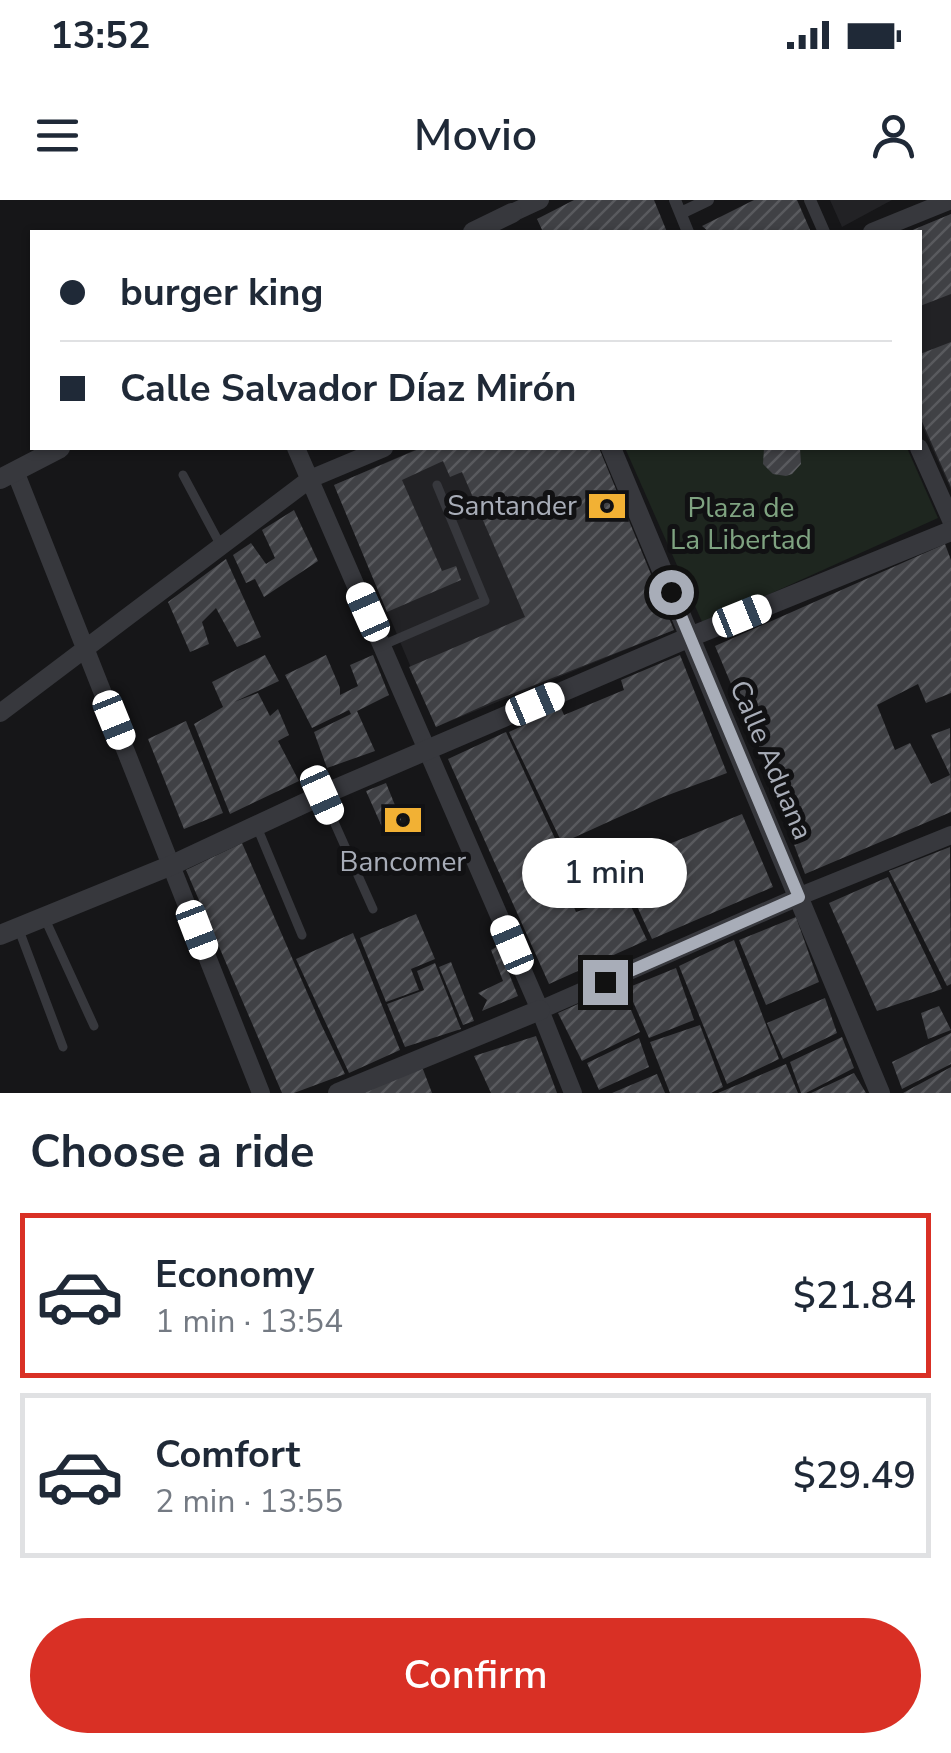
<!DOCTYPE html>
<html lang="en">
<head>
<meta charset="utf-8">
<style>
	body { margin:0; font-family:"Nunito Sans",sans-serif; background:#f6f6f7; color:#1f2937; height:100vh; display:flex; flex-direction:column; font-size:38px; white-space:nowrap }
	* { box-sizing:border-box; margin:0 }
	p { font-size:32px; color:#747a83 }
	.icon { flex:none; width:55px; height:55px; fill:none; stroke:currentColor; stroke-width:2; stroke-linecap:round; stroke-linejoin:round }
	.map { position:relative; height:893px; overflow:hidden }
	.sheet { display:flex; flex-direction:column; background:#fff; flex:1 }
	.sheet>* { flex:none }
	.banner { position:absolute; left:30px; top:30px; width:892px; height:220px; border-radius:0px; box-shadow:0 2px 8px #0004; display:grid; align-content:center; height:220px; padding:0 30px; background:#fff }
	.end { position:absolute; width:45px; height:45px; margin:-22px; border:12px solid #a8adb8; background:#111; box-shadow:0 0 0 5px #111 }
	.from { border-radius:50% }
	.bubble { position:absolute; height:70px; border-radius:35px; background:#fff; box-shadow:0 2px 8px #0004; font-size:32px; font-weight:600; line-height:70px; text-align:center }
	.car { position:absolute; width:30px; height:60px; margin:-30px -15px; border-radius:12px; box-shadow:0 0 8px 2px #0007; background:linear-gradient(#fff 24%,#345 0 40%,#fff 0 76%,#345 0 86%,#fff 0) }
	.banner b { display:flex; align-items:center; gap:35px; height:95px; font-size:38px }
	.banner b+b { border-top:2px solid #e0e1e3 }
	.banner i { width:25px; height:25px; background:#1f2937 }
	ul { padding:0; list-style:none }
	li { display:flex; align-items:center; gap:30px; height:165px; margin:0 20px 15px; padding:0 10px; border:5px solid #e0e1e3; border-radius:0px }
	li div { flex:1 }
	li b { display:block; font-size:38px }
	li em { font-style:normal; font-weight:600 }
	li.current { border-color:#d93025 }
	li>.icon { width:90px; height:90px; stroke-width:1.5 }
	h2 { padding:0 30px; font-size:45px; line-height:120px }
	.action { display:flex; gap:20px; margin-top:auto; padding:20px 30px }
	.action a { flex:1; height:115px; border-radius:60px; background:#d93025; color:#fff; font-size:40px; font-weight:600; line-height:115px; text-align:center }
	.status { display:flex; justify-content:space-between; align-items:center; height:70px; padding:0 50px; background:#fff; direction:ltr }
	.status svg { height:28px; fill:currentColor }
	header { display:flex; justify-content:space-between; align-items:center; height:130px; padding:0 30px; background:#fff; font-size:45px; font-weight:600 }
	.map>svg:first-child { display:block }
</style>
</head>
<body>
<div class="status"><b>13:52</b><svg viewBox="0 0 49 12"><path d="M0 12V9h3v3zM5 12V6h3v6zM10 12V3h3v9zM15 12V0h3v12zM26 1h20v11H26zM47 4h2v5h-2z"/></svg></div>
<header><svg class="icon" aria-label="menu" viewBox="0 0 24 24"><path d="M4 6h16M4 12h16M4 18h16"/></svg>Movio<svg class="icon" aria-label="person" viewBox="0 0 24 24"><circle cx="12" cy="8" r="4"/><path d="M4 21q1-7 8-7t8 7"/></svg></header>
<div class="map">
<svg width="951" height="893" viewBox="0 0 951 893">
	<defs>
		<pattern id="building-hatch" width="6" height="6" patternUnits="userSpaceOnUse" patternTransform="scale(2.5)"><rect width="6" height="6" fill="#404145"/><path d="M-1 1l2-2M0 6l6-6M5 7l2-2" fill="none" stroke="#595a5e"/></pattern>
	</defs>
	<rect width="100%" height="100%" fill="#161618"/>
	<path fill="#222225" d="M830 0H892L842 27Z
		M951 14V290L920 221V32H907Z
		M419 248H599L674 430 436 527 334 285Z"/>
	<path fill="#1e261f" d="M625 248H907L938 318 703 424Z"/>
	<path fill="url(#building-hatch)" d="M574 0H654L667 32H543L537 19Z
		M754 0H797L811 32H709L702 26Z
		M951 14V94L920 106V32H908Z
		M951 142V287L920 217V154Z
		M421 248H599L674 430 494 501 436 527 409 467 525 417 462 272 450 277 443 261 402 280 442 371 456 366 461 380 387 412 334 285Z
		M764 248H800L801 264 792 274 786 276 773 274 763 264Z
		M294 310 318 361 264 397 255 379 246 383 233 355 251 343 266 364 275 358 262 330Z
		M945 344 951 360V493L926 503 918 484 877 505 895 550 910 543 931 584 950 575 931 535 950 528 951 612 805 674 761 555 715 446Z
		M226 359 261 437 237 447 216 408 202 422 209 444 190 452 168 402Z
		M265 455 279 481 234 502 258 493 270 516 278 509 289 535 278 541 299 581 230 614 194 524 223 507 212 482Z
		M326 455 340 488V495L358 486 350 465 373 455 389 495 357 511 375 551 327 568 314 532 351 514 349 510 312 528 285 475Z
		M680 455 727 573 663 597 562 643 509 532 561 508 564 515 624 490 621 480Z
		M186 521 223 613 184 629 148 539Z
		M506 532 558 645 550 651 576 712 626 696 647 740 549 784 448 559Z
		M386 583 401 620 382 627 366 591Z
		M742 614 773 687 652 739 618 665Z
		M242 643 320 822 345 874 294 893H282L186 670Z
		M950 647 951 784 947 786 889 671Z
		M888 677 942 789 877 811 829 703Z
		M416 714 435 759 411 769 419 790 386 802 360 738Z
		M796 717 819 782 766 805 739 740Z
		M353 733 400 850 349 873 296 759Z
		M734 740 779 859 727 884 679 766Z
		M498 746 518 796 482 811 487 800 478 793 503 781 491 750Z
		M451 762 474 821 463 825 439 767Z
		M435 763 461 829 405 847 387 804 424 790 417 771Z
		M676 768 694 820 649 838 627 788Z
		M621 785 640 832 582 861 558 813Z
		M825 798 837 833 783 859 767 823Z
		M939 806 951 830 928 839 921 813Z
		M700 825 723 887 711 893H670L650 842Z
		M951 833V864L902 889 892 862Z
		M536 836 557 893H491L474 856Z
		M842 837 854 868 806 893H801L790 862Z
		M639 838 649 867 599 890 587 863Z
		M421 864 432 893H352Z
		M786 864 798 893H718Z
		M951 867V893H903Z
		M854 873 866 893H811Z
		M657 874 665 893H612Z"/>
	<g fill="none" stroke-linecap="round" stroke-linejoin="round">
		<path stroke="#37383d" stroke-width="9" d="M183 275 221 346
			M383 445 485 401 437 285
			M322 595 373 709
			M257 627 302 735
			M45 719 94 826
			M19 730 63 847"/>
		<path stroke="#37383d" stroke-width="12" d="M675 0 688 32
			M810 0 824 32
			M681 13 708 0"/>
		<path stroke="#37383d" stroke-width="18" d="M512 13 540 0
			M872 32 951 0
			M296 248 540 810 573 893
			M919 248 951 320
			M15 271 261 893
			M0 513 310 279 384 248
			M540 810 805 694 951 635"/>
		<path stroke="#37383d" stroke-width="20" d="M473 32 512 13
			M611 248 880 893
			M0 279 60 248
			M0 735 172 665 322 595 690 437 951 331
			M338 893 540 810"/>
	</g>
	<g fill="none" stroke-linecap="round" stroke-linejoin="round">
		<path stroke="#a8adb8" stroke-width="12" d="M605 782 799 697 671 392"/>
	</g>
	<defs>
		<g id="bank-bare" transform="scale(3)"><path d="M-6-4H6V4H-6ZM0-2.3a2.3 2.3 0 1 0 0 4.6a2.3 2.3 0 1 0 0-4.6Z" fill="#f2b134" stroke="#111113" stroke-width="2.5" paint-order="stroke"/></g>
	</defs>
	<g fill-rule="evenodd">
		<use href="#bank-bare" x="607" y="306"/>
		<use href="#bank-bare" x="403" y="620"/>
	</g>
	<g text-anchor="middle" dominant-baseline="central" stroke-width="10" stroke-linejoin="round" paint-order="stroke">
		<g font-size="28" fill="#a8adb8" stroke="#111113" text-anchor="end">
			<text x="577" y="306">Santander</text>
			<text x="403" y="662" text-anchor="middle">Bancomer</text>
		</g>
		<g font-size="28" fill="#7fa381" stroke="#111113">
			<text x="741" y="308">Plaza de<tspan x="741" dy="32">La Libertad</tspan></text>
		</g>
		<g font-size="28" fill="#a8adb8" stroke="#111113">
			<text transform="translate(771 560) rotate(67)">Calle Aduana</text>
		</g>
	</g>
</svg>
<i class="end from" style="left:671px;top:392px"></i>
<i class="end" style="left:605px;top:782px"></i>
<div class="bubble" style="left:522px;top:638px;width:165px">1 min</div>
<i class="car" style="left:368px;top:412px;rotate:336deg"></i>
<i class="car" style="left:742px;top:416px;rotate:68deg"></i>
<i class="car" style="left:535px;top:504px;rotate:67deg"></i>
<i class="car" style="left:114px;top:520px;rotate:158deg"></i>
<i class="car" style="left:322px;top:595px;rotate:156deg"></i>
<i class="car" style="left:197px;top:730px;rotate:159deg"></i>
<i class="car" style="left:512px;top:745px;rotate:337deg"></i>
<div class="banner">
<b><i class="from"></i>burger king</b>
<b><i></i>Calle Salvador Díaz Mirón</b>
</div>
</div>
<section class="sheet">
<h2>Choose a ride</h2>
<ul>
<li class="current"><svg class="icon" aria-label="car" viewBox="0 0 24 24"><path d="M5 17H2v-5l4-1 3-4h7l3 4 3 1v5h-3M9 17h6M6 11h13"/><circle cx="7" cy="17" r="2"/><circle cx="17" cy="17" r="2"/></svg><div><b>Economy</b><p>1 min · 13:54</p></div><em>$21.84</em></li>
<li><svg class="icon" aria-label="car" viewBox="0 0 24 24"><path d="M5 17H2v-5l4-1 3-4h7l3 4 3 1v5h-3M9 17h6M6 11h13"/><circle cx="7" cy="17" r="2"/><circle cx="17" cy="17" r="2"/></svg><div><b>Comfort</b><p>2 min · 13:55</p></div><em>$29.49</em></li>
</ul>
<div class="action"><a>Confirm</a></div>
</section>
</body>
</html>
